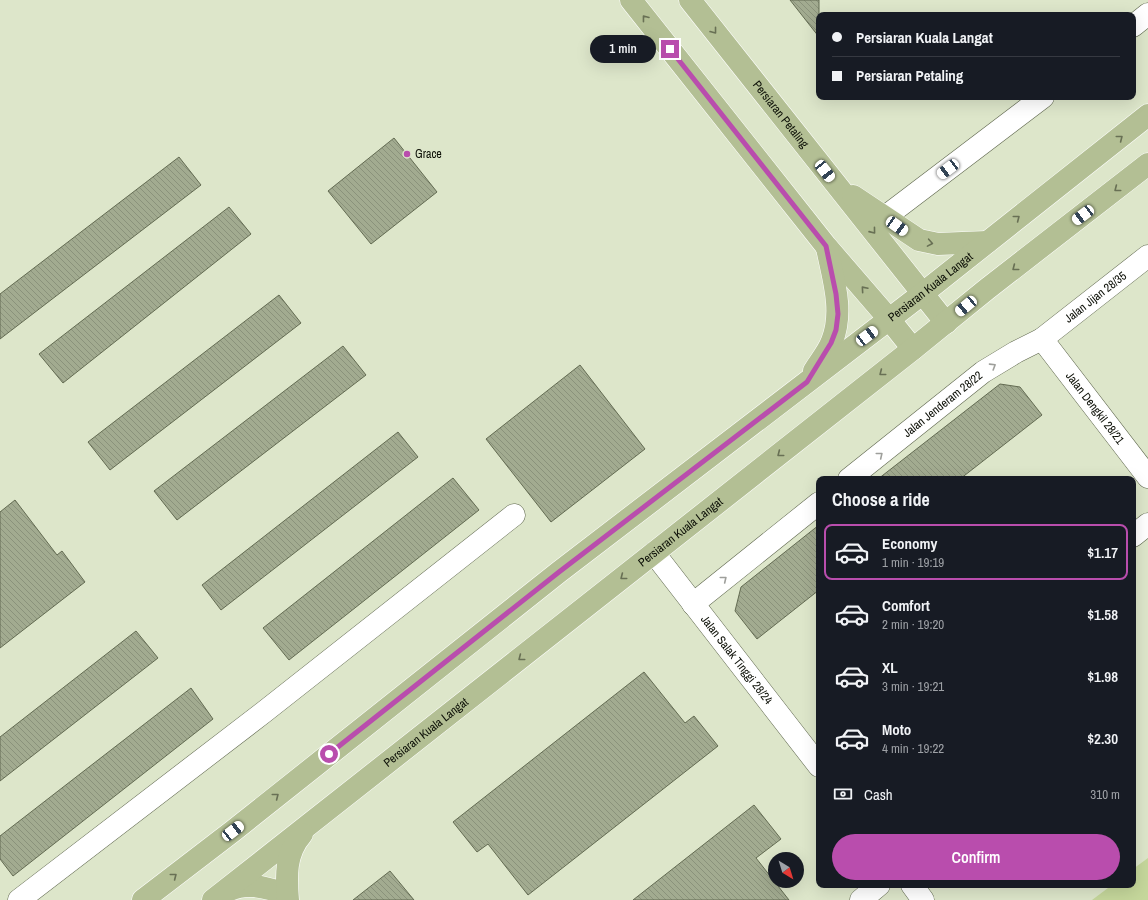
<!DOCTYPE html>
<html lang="en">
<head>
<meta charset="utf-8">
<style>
	body { margin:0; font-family:"Archivo Narrow",sans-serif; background:#242831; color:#f1f3f6; height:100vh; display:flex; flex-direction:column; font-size:15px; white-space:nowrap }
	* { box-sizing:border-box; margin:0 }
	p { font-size:13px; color:#9ea1a6 }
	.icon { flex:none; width:22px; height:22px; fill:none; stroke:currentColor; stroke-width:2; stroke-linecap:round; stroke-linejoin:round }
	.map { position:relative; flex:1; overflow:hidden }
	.details { position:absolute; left:816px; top:476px; width:320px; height:412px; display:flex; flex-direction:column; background:#171b24; border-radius:8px; box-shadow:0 4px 16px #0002 }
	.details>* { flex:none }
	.hud { position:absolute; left:816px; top:12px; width:320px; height:88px; border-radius:8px; box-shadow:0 4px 16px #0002; display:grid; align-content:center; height:88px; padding:0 16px; background:#171b24 }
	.needle { width:26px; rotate:142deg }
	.buttons { position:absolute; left:768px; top:852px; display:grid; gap:8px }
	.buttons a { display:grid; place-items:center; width:36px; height:36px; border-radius:50%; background:#171b24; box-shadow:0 4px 16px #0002; font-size:20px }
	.end { position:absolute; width:18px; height:18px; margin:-9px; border:5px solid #b94dad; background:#fff; box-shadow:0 0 0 2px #fff }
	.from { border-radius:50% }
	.bubble { position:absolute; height:28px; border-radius:14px; background:#171b24; box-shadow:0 4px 16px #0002; font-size:13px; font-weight:600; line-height:28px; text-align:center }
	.car { position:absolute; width:12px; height:24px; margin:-12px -6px; border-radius:5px; box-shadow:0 0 3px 1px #0007; background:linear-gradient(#fff 24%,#345 0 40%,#fff 0 76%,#345 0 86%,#fff 0) }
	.hud b { display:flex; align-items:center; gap:14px; height:38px; font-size:15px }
	.hud b+b { border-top:1px solid #363941 }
	.hud i { width:10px; height:10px; background:#f1f3f6 }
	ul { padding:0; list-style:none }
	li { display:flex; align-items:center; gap:12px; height:56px; margin:0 8px 6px; padding:0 8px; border:2px solid transparent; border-radius:8px }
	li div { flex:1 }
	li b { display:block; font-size:15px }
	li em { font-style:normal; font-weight:600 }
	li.active { border-color:#b94dad }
	li>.icon { width:36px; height:36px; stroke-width:1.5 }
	h2 { padding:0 16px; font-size:18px; line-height:48px }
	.pay { display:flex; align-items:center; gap:10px; height:44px; padding:0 16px; font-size:15px }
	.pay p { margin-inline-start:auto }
	.cta { display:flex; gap:8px; margin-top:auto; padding:8px 16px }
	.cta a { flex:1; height:46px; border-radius:24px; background:#b94dad; color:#fff; font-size:16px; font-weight:600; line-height:46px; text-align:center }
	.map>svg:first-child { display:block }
</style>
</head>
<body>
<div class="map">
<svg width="1148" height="900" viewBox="0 0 1148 900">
	<defs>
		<pattern id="building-back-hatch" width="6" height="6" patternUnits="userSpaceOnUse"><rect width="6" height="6" fill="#a2ab90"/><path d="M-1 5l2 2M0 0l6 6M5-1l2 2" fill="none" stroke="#8a927b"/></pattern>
	</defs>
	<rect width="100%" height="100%" fill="#dde6ca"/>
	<path fill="#c5d79b" d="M1148 858V900H1092L1112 885H1133V869Z"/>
	<path fill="url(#building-back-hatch)" stroke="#636b52" d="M790 0H819V37Z
		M394 138 437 192 371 244 328 191Z
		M179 157 201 185 0 339V294Z
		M229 207 251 234 63 383 39 354Z
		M279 295 301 323 110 470 88 442Z
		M343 346 366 375 177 520 154 491Z
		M580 365 645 449 551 522 486 439Z
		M1000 384 1020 387 1042 415 960 479H878Z
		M398 432 418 457 221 610 202 585Z
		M453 478 479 510 289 660 263 628Z
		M15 500 57 555 62 551 85 582 0 648V512Z
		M819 525V590L757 639 735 611 741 587Z
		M136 631 158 658 0 781V737Z
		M644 672 685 723 694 716 718 746 528 895 488 844 477 852 453 822Z
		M191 688 213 719 13 876 0 859V836Z
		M754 805 781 839 756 858 789 900H633Z
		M390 871 414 900H353Z"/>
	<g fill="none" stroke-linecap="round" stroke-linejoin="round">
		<g stroke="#5e664d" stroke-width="23">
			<g id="minor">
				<path d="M1133 26 1148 14"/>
				<path d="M885 217 1043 97"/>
				<path id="s1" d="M1042 339 1148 477"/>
				<path id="s2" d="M849 479 983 372 1016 352 1042 339 1148 256"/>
				<path d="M1133 536 1148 524"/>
				<path id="s3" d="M654 553 819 766"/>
				<path d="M693 604 819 503"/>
				<path d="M912 885 923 900"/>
				<path d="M19 900 264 712 514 515"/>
				<path d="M861 900 879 885"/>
			</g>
		</g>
		<g stroke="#fff" stroke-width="23">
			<g id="major">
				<path d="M631 0 826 246 889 319 913 349"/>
				<path id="s4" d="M690 0 946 323"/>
				<path d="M853 196 919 240 938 244 987 242"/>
				<path d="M814 371C820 361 828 352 832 341 844 311 833 278 827 248"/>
				<path d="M226 892C244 881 265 887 283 893"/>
				<path id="s5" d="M143 900 233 831 559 572 922 294 1148 115"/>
				<path id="s6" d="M213 900 913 349 987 289 1148 164"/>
				<path d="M288 900C286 877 285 853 302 834"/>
			</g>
		</g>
		<use href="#minor" stroke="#fff" stroke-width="22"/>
		<use href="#major" stroke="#b3bf94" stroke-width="22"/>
	</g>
	<defs><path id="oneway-chevron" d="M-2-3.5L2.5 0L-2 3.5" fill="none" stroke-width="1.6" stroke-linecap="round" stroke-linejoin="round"/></defs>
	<g stroke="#687054">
		<use href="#oneway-chevron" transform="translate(645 18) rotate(-128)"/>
		<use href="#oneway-chevron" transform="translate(714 31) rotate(52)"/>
		<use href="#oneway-chevron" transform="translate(1120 138) rotate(-38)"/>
		<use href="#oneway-chevron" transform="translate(1117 189) rotate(142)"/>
		<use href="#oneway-chevron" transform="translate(1017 218) rotate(-38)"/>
		<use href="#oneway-chevron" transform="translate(873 231) rotate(51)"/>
		<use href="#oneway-chevron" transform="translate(930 243) rotate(10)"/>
		<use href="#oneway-chevron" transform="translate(1015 268) rotate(142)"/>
		<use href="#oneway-chevron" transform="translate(864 289) rotate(-131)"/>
		<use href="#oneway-chevron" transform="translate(882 373) rotate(142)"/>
		<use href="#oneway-chevron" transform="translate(780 454) rotate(142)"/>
		<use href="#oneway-chevron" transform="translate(623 577) rotate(142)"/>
		<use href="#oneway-chevron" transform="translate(521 658) rotate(142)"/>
		<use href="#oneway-chevron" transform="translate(276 796) rotate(-38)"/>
		<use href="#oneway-chevron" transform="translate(174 876) rotate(-38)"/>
	</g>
	<g stroke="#9e9f9b">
		<use href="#oneway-chevron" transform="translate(993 366) rotate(-32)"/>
		<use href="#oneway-chevron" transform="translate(880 455) rotate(-39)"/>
		<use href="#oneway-chevron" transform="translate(724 579) rotate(-39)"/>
	</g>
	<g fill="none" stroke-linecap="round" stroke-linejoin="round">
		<path stroke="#b94dad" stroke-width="5" d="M329 754 559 572 807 382 831 343 836 330 838 314 836 294 826 246 670 49"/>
	</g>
	<circle fill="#b94dad" stroke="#dde6ca" stroke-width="1.5" cx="407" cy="154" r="4"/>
	<g text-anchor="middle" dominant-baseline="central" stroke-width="3.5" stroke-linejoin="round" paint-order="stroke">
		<g font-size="12" fill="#0c0f06" stroke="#dde6ca">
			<text stroke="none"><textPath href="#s4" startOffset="146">Persiaran Petaling</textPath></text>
			<text stroke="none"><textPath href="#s5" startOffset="998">Persiaran Kuala Langat</textPath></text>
			<text stroke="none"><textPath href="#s2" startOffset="307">Jalan Jijan 28/35</textPath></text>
			<text stroke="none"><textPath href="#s2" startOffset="120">Jalan Jenderam 28/22</textPath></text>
			<text stroke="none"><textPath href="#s1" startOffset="87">Jalan Dengkil 28/21</textPath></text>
			<text stroke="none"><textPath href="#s6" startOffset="595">Persiaran Kuala Langat</textPath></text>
			<text stroke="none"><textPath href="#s3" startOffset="135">Jalan Salak Tinggi 28/24</textPath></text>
			<text stroke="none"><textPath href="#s6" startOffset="271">Persiaran Kuala Langat</textPath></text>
		</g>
		<g font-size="12" fill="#0c0f06" stroke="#dde6ca" text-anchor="start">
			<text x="415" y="154">Grace</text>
		</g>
	</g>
</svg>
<div class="buttons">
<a><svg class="needle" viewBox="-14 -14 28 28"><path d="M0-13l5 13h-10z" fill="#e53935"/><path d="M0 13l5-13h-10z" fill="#9ea1a6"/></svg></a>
</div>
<i class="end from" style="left:329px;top:754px"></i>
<i class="end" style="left:670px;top:49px"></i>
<div class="bubble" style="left:590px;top:35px;width:66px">1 min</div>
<i class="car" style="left:948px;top:169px;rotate:233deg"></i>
<i class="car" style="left:825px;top:171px;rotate:142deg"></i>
<i class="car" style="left:1083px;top:215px;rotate:233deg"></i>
<i class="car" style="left:897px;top:226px;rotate:125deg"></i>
<i class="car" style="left:966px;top:306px;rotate:230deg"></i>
<i class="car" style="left:867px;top:336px;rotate:53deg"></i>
<i class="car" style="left:233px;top:831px;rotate:52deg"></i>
<div class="hud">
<b><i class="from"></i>Persiaran Kuala Langat</b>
<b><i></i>Persiaran Petaling</b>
</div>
<section class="details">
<h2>Choose a ride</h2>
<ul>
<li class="active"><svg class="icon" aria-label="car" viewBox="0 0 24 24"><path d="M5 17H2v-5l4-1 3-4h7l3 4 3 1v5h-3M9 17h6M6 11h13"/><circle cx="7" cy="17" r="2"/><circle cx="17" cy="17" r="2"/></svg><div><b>Economy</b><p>1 min · 19:19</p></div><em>$1.17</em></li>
<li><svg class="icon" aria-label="car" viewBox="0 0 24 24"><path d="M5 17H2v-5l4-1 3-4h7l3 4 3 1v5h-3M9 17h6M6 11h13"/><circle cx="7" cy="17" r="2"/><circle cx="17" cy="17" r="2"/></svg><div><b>Comfort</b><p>2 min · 19:20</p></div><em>$1.58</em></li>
<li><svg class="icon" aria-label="car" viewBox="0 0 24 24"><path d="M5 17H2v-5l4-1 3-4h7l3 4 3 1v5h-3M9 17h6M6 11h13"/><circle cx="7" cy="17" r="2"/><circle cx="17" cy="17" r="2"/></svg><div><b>XL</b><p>3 min · 19:21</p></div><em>$1.98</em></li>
<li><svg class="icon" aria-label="car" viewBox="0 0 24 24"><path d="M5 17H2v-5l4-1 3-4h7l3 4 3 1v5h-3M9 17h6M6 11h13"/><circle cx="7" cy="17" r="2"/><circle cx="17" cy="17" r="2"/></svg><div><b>Moto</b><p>4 min · 19:22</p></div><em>$2.30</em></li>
</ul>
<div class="pay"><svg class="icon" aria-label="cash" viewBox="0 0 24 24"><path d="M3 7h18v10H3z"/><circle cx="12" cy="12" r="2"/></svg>Cash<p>310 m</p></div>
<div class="cta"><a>Confirm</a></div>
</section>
</div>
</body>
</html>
